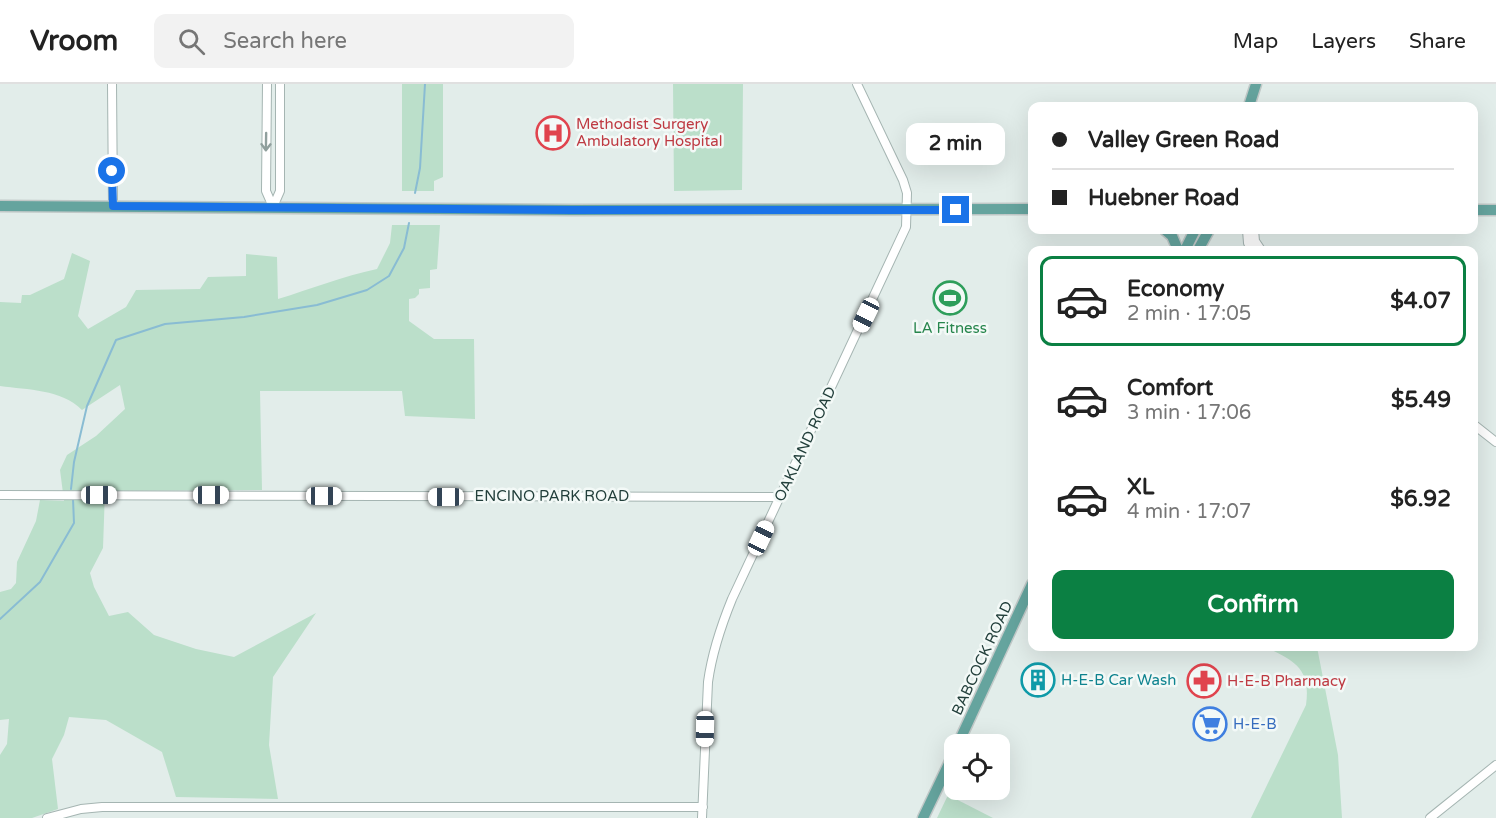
<!DOCTYPE html>
<html lang="en">
<head>
<meta charset="utf-8">
<style>
	body { margin:0; font-family:"Varela Round",sans-serif; background:#f2f2f2; color:#222; height:100vh; display:flex; flex-direction:column; font-size:22px; white-space:nowrap }
	* { box-sizing:border-box; margin:0 }
	p { font-size:20px; color:#767676 }
	.icon { flex:none; width:33px; height:33px; fill:none; stroke:currentColor; stroke-width:2; stroke-linecap:round; stroke-linejoin:round }
	.map { position:relative; flex:1; overflow:hidden }
	.sheet { position:absolute; left:1028px; top:162px; width:450px; height:405px; display:flex; flex-direction:column; background:#fff; border-radius:12px; box-shadow:0 6px 24px #0002 }
	.sheet>* { flex:none }
	.top-card { position:absolute; left:1028px; top:18px; width:450px; height:132px; border-radius:12px; box-shadow:0 6px 24px #0002; display:grid; align-content:center; height:132px; padding:0 24px; background:#fff }
	.buttons { position:absolute; left:944px; top:650px; display:grid; gap:12px }
	.buttons a { display:grid; place-items:center; width:66px; height:66px; border-radius:12px; background:#fff; box-shadow:0 6px 24px #0002; font-size:30px }
	.end { position:absolute; width:27px; height:27px; margin:-14px; border:8px solid #1a73e8; background:#fff; box-shadow:0 0 0 3px #fff }
	.from { border-radius:50% }
	.bubble { position:absolute; height:42px; border-radius:12px; background:#fff; box-shadow:0 6px 24px #0002; font-size:20px; font-weight:700; line-height:42px; text-align:center }
	.car { position:absolute; width:18px; height:36px; margin:-18px -9px; border-radius:8px; box-shadow:0 0 4px 2px #0007; background:linear-gradient(#fff 24%,#345 0 40%,#fff 0 76%,#345 0 86%,#fff 0) }
	.top-card b { display:flex; align-items:center; gap:21px; height:57px; font-size:22px }
	.top-card b+b { border-top:2px solid #e0e0e0 }
	.top-card i { width:15px; height:15px; background:#222 }
	ul { padding:10px 0 0; list-style:none }
	li { display:flex; align-items:center; gap:18px; height:90px; margin:0 12px 9px; padding:0 12px; border:3px solid transparent; border-radius:12px }
	li div { flex:1 }
	li b { display:block; font-size:22px }
	li em { font-style:normal; font-weight:700 }
	li.selected { border-color:#0b8043 }
	li>.icon { width:54px; height:54px; stroke-width:1.5 }
	.cta { display:flex; gap:12px; margin-top:auto; padding:12px 24px }
	.cta a { flex:1; height:69px; border-radius:12px; background:#0b8043; color:#fff; font-size:24px; font-weight:700; line-height:69px; text-align:center }
	header { display:flex; align-items:center; gap:36px; box-sizing:border-box; height:84px; padding:0 30px; background:#fff; border-bottom:2px solid #e0e0e0 }
	header strong { font-size:28px }
	nav { display:flex; gap:33px; margin-inline-start:auto; font-size:21px }
	.search { width:420px; height:54px; background:#f2f2f2; display:flex; align-items:center; gap:15px; box-sizing:border-box; padding:0 21px; border-radius:12px; color:#767676; font-size:22px }
	.map>svg:first-child { display:block }
</style>
</head>
<body>
<header>
<strong>Vroom</strong>
<div class="search"><svg class="icon" aria-label="search" viewBox="0 0 24 24"><circle cx="10" cy="10" r="6"/><path d="M15 15l6 6"/></svg>Search here</div>
<nav><a>Map</a><a>Layers</a><a>Share</a></nav>
</header>
<div class="map">
<svg width="1496" height="734" viewBox="0 0 1496 734">
	<rect width="100%" height="100%" fill="#e2edea"/>
	<path fill="#bbdfca" d="M402 0H443V93L434 97V107H402Z
		M673 0H743L742 106 674 107Z
		M392 141H440L437 185 430 186V204L419 205V210L415 214 409 215V237L434 255H474L475 335 405 332 402 307H260L262 406 105 407 103 464 90 489 94 503 109 532 128 528 154 551 196 565 234 573 316 529 273 593 269 661 278 715 176 713 162 668 106 636 69 633 64 651 52 675 58 725 32 734H0V671L7 660 9 635 0 636V508L11 505 16 499 17 478 36 437 40 416 64 417 60 386 67 371 96 352 125 325 120 301 82 326C61 305 28 306 0 302V218L21 219 22 211H30L64 195 72 169 90 177 78 232 88 245 126 223 136 206 200 205 208 193 246 192V170L277 173 278 215C311 205 343 192 377 185L390 159Z
		M1265 563H1317L1338 671 1342 734H1251L1306 621C1311 585 1295 577 1265 563Z
		M948 711 993 734H937Z"/>
	<g fill="none" stroke-linecap="round" stroke-linejoin="round">
		<path stroke="#89bcd3" stroke-width="2" d="M415 109 420 84 425 0
			M71 405 74 378 87 322 116 256 165 240 244 233 317 221 367 206 389 192 404 164 409 139
			M0 535 40 498 74 439 73 415"/>
		<g stroke="#a5b5b2" stroke-width="10">
			<path id="minor" d="M112 0 113 122
				M267 0 266 107 273 123
				M273 123 280 107V0
				M1247 146 1248 159 1252 166
				M1254 146 1255 157 1261 166
				M1473 340 1496 358
				M0 411 779 413
				M47 734 81 725 102 723H703
				M702 734 708 598C712 569 721 542 732 515L906 143 907 109 903 96 857 0
				M1430 734 1496 681"/>
		</g>
		<g stroke="#c1c9c8" stroke-width="13">
			<path id="major" d="M1249 22 1256 0
				M0 122 573 126 1032 125
				M1473 126H1496
				M1165 146 1172 152 1178 166
				M1185 166 1195 146
				M1198 166 1209 146
				M958 660 1032 500
				M923 734 954 669"/>
		</g>
		<use href="#minor" stroke="#fff" stroke-width="8"/>
		<use href="#major" stroke="#65a49e" stroke-width="10"/>
	</g>
	<defs><path id="oneway-shaft" d="M-6 0H5M1.5-3L5.5 0L1.5 3" fill="none" stroke-width="1.6" stroke-linecap="round" stroke-linejoin="round" transform="scale(1.5)"/></defs>
	<use stroke="#909f9d" href="#oneway-shaft" transform="translate(266 58) rotate(91)"/>
	<g fill="none" stroke-linecap="round" stroke-linejoin="round">
		<path stroke="#1a73e8" stroke-width="8" d="M112 87 113 122 573 126H956"/>
	</g>
	<defs>
		<g id="hospital-ring" transform="scale(1.725)"><circle r="9.5" fill="#f3f9f7" stroke="#e0444e" stroke-width="1.5"/><path d="M-5-5h3v3.5h4V-5h3V5h-3V1.5h-4V5h-3Z" fill="#e0444e"/></g>
		<g id="stadium-ring" transform="scale(1.725)"><circle r="9.5" fill="#f3f9f7" stroke="#2e9e5b" stroke-width="1.5"/><path d="M0-5a6.5 5 0 1 0 0 10a6.5 5 0 1 0 0-10ZM-3.5-1.8h7v3.6h-7Z" fill="#2e9e5b"/></g>
		<g id="building-ring" transform="scale(1.725)"><circle r="9.5" fill="#f3f9f7" stroke="#0f9aa8" stroke-width="1.5"/><path d="M-4-6H4V6H1V3H-1V6H-4ZM-2.5-4.3h1.7v1.8h-1.7ZM.8-4.3h1.7v1.8H.8ZM-2.5-1h1.7V.8h-1.7ZM.8-1h1.7V.8H.8Z" fill="#0f9aa8"/></g>
		<g id="pharmacy-ring" transform="scale(1.725)"><circle r="9.5" fill="#f3f9f7" stroke="#e0444e" stroke-width="1.5"/><path d="M-2-6h4v4h4v4h-4v4h-4v-4h-4v-4h4Z" fill="#e0444e"/></g>
		<g id="supermarket-ring" transform="scale(1.725)"><circle r="9.5" fill="#f3f9f7" stroke="#3f7fe0" stroke-width="1.5"/><path d="M-6-5.5h2.5l.6 2H6L4.5 2H-2.5L-4.4-4H-6ZM-1.5 3.2a1.3 1.3 0 1 0 .1 0ZM3 3.2a1.3 1.3 0 1 0 .1 0Z" fill="#3f7fe0"/></g>
	</defs>
	<g fill-rule="evenodd">
		<use href="#hospital-ring" x="553" y="49"/>
		<use href="#stadium-ring" x="950" y="214"/>
		<use href="#building-ring" x="1038" y="596"/>
		<use href="#pharmacy-ring" x="1204" y="597"/>
		<use href="#supermarket-ring" x="1210" y="640"/>
	</g>
	<g text-anchor="middle" dominant-baseline="central" stroke-width="5" stroke-linejoin="round" paint-order="stroke">
		<g font-size="15" fill="#be3a42" stroke="#f3f9f7" text-anchor="start">
			<text x="576" y="40">Methodist Surgery<tspan x="576" dy="17">Ambulatory Hospital</tspan></text>
			<text x="1227" y="597">H-E-B Pharmacy</text>
		</g>
		<g font-size="15" fill="#27864d" stroke="#f3f9f7">
			<text x="950" y="244">LA Fitness</text>
		</g>
		<g font-size="15" fill="#223f3b" stroke="#f3f9f7">
			<text transform="translate(805 360) rotate(-65)">OAKLAND ROAD</text>
			<text x="552" y="412">ENCINO PARK ROAD</text>
			<text transform="translate(982 574) rotate(-65)">BABCOCK ROAD</text>
		</g>
		<g font-size="15" fill="#0d838f" stroke="#f3f9f7" text-anchor="start">
			<text x="1061" y="596">H-E-B Car Wash</text>
		</g>
		<g font-size="15" fill="#366cbe" stroke="#f3f9f7" text-anchor="start">
			<text x="1233" y="640">H-E-B</text>
		</g>
	</g>
</svg>
<div class="buttons">
<a><svg class="icon" aria-label="locate" viewBox="0 0 24 24"><circle cx="12" cy="12" r="6"/><path d="M12 2v4M12 18v4M2 12h4M18 12h4"/></svg></a>
</div>
<i class="end from" style="left:112px;top:87px"></i>
<i class="end" style="left:956px;top:126px"></i>
<div class="bubble" style="left:906px;top:39px;width:99px">2 min</div>
<i class="car" style="left:866px;top:231px;rotate:206deg"></i>
<i class="car" style="left:99px;top:411px;rotate:90deg"></i>
<i class="car" style="left:211px;top:411px;rotate:90deg"></i>
<i class="car" style="left:324px;top:412px;rotate:90deg"></i>
<i class="car" style="left:446px;top:413px;rotate:270deg"></i>
<i class="car" style="left:761px;top:454px;rotate:25deg"></i>
<i class="car" style="left:705px;top:645px;rotate:181deg"></i>
<div class="top-card">
<b><i class="from"></i>Valley Green Road</b>
<b><i></i>Huebner Road</b>
</div>
<section class="sheet">
<ul>
<li class="selected"><svg class="icon" aria-label="car" viewBox="0 0 24 24"><path d="M5 17H2v-5l4-1 3-4h7l3 4 3 1v5h-3M9 17h6M6 11h13"/><circle cx="7" cy="17" r="2"/><circle cx="17" cy="17" r="2"/></svg><div><b>Economy</b><p>2 min · 17:05</p></div><em>$4.07</em></li>
<li><svg class="icon" aria-label="car" viewBox="0 0 24 24"><path d="M5 17H2v-5l4-1 3-4h7l3 4 3 1v5h-3M9 17h6M6 11h13"/><circle cx="7" cy="17" r="2"/><circle cx="17" cy="17" r="2"/></svg><div><b>Comfort</b><p>3 min · 17:06</p></div><em>$5.49</em></li>
<li><svg class="icon" aria-label="car" viewBox="0 0 24 24"><path d="M5 17H2v-5l4-1 3-4h7l3 4 3 1v5h-3M9 17h6M6 11h13"/><circle cx="7" cy="17" r="2"/><circle cx="17" cy="17" r="2"/></svg><div><b>XL</b><p>4 min · 17:07</p></div><em>$6.92</em></li>
</ul>
<div class="cta"><a>Confirm</a></div>
</section>
</div>
</body>
</html>
